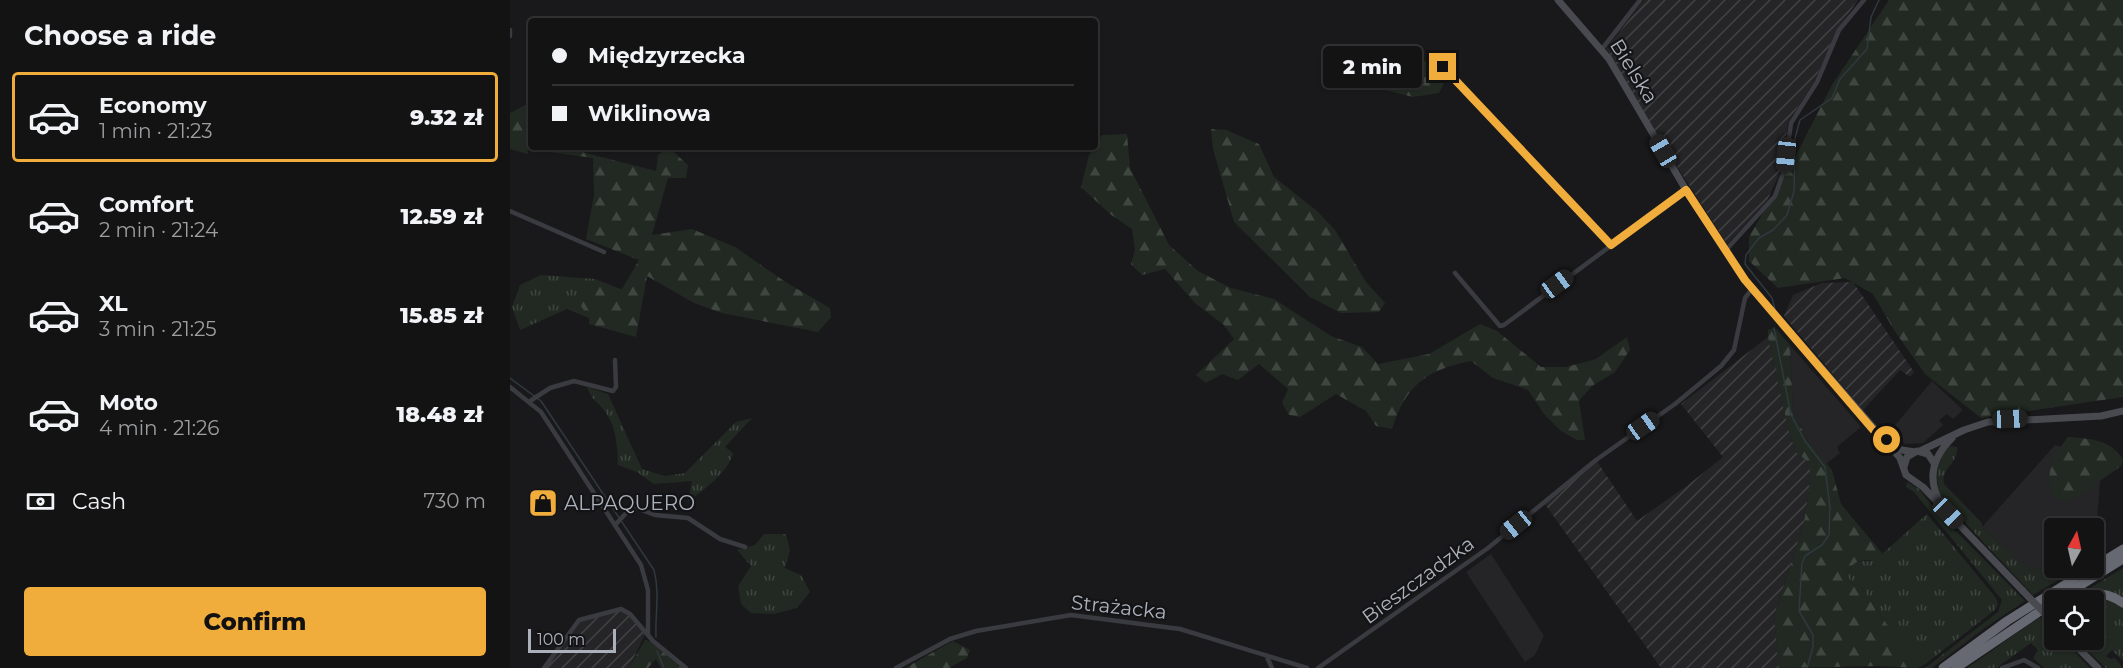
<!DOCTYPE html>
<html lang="en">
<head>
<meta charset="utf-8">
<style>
	body { margin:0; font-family:Montserrat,sans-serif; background:#1c1c1d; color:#f1f3f6; height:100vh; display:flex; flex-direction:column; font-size:22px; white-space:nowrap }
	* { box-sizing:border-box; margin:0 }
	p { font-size:20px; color:#9d9ea0 }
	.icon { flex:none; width:33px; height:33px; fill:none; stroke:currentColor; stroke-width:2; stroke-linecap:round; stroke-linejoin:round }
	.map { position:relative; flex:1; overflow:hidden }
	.panel { display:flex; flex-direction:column; background:#131314; width:510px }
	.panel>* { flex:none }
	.hud { position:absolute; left:18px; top:18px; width:570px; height:132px; border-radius:6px; box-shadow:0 2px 4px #0004,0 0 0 2px #323234; display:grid; align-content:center; height:132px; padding:0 24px; background:#131314 }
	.needle { width:39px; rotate:8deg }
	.fabs { position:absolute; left:1534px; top:518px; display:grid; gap:12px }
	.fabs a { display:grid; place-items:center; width:60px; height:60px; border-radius:6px; background:#131314; box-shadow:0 2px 4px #0004,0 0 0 2px #323234; font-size:30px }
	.scale { position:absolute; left:18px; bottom:15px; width:88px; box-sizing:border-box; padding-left:6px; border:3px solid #abb1bb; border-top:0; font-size:16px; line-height:21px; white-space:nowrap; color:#abb1bb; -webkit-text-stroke:4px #141416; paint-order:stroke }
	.end { position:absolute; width:27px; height:27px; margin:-14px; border:8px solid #f1ad3b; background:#111; box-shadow:0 0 0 3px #111 }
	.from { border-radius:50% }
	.bubble { position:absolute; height:42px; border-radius:6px; background:#131314; box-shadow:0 2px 4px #0004,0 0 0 2px #323234; font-size:20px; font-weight:800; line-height:42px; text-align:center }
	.car { position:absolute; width:18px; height:36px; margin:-18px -9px; border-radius:8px; box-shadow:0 0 4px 2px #0007; background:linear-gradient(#222 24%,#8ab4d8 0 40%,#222 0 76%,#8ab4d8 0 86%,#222 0) }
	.hud b { display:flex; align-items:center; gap:21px; height:57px; font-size:22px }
	.hud b+b { border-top:2px solid #323234 }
	.hud i { width:15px; height:15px; background:#f1f3f6 }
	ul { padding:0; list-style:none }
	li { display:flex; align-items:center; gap:18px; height:90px; margin:0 12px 9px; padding:0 12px; border:3px solid transparent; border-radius:6px }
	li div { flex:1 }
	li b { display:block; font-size:22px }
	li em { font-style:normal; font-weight:800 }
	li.current { border-color:#f1ad3b }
	li>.icon { width:54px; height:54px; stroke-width:1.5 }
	h2 { padding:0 24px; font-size:27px; line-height:72px }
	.pay { display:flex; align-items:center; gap:15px; height:66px; padding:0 24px; font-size:22px }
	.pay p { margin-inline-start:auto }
	.button { display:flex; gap:12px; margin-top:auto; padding:12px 24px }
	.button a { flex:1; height:69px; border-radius:6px; background:#f1ad3b; color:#111; font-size:24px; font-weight:800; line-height:69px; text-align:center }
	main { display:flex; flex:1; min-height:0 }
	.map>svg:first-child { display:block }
</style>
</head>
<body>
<main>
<section class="panel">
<h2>Choose a ride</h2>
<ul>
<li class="current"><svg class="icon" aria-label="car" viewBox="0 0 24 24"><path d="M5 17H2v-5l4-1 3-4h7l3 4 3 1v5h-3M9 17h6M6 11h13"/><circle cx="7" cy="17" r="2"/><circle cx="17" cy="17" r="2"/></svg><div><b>Economy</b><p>1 min · 21:23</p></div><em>9.32 zł</em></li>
<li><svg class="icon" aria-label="car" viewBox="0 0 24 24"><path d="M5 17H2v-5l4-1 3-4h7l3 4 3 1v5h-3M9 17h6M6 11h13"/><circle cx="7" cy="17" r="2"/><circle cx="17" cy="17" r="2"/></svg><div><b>Comfort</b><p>2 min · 21:24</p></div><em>12.59 zł</em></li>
<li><svg class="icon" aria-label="car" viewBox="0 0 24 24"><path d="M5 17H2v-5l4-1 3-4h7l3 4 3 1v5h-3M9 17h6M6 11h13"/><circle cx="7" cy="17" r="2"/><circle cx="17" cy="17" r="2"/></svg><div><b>XL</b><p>3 min · 21:25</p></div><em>15.85 zł</em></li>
<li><svg class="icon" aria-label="car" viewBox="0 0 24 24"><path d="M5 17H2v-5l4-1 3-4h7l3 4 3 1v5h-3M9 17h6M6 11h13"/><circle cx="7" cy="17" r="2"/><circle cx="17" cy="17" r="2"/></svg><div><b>Moto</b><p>4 min · 21:26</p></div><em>18.48 zł</em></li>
</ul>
<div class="pay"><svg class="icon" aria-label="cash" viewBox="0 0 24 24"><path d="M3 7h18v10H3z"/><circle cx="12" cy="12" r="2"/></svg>Cash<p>730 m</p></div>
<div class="button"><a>Confirm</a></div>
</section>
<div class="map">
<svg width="1613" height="668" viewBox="0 0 1613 668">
	<defs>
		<pattern id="industrial-furrows" width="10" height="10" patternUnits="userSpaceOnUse" patternTransform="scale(1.5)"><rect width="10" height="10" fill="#252528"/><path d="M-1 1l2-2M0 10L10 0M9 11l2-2" fill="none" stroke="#424245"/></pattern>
		<pattern id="grass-tufts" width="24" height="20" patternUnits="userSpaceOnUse" patternTransform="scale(1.5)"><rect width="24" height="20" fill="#212922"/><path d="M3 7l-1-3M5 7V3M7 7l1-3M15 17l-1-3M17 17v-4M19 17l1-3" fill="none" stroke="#3f4640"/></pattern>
		<pattern id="forest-firs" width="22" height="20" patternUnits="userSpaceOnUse" patternTransform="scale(1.5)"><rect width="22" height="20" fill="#212922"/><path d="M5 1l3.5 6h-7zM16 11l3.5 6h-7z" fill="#3f4640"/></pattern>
	</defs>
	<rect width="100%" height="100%" fill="#19191b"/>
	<path fill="#252528" d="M1280 345 1351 427 1327 447 1330 453 1316 464 1298 441 1283 412Z
		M1422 381 1453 410 1443 419 1437 414 1429 420 1433 425 1413 443 1395 444 1380 431Z
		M1545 445 1592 456 1585 547 1584 528H1545V565L1520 571 1472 527Z
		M981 554 1034 636 1025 655 1015 662 956 572Z"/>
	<path fill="url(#industrial-furrows)" d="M1134 0H1348L1327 30 1304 82 1278 122 1272 168 1257 201 1217 244 1150 140 1096 49Z
		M1343 282 1404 372 1400 377 1390 370 1353 410 1274 316 1283 295 1312 283Z
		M1258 337 1280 436 1287 453 1300 463V482L1294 523 1264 616 1269 668H1151L1035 504 1086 460 1127 521 1178 485 1213 457 1171 404Z
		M111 611 119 615 135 634 119 668H35L70 621Z"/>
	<path fill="url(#grass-tufts)" d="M31 275 85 279 113 290 79 318 57 309 10 330 2 307 10 285Z
		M77 387 98 394 132 469 155 476 175 473 226 422 242 418 215 447 223 453C218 473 194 489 178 502L182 481 144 484 127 472 108 465C107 445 107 426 93 409 85 399 83 402 77 387Z
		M1439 446 1447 447C1449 463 1431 467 1434 484L1472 523V527L1520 571 1545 565 1570 567 1523 595 1431 497C1424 479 1427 461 1439 446Z
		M1397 482 1409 489 1425 510 1515 601 1476 627 1422 668H1415L1488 612 1492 600 1404 492 1396 487Z
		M1417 514 1486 598 1488 604 1485 610 1414 665 1389 642 1352 588 1341 583 1337 574C1345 554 1357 566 1367 558 1384 544 1401 528 1417 514Z
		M254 534H276L280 550 275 568 291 575 300 592 287 608 264 614 241 613 231 604 228 586 241 566 227 550 245 545Z
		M1613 568V598L1596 590 1580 588Z
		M1575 598H1596L1613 607V661L1602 650 1596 656 1600 659 1605 658 1613 668H1596L1565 639H1584V600H1567Z
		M1530 617 1545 632V639H1552L1580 668H1534L1523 658 1528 650 1521 643 1486 668H1457Z"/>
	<path fill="url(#forest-firs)" d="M1379 0H1613V397L1471 418 1415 374 1384 330 1363 294 1335 278 1268 288 1239 261V237L1281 165 1322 85Z
		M895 48 918 63 935 81 929 93 903 97 840 81 841 57Z
		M21 102V147H72V152L146 171 148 155 159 148 178 165 176 178H158L142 235 182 229 225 247 277 283 320 308 321 317 308 332 212 313 184 303 137 276 126 337 79 324V318L71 306 76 289 85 282 109 294 129 260 76 239 84 195 83 158 18 149V154L0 149V113Z
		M701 129 716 130 749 144 764 177 807 211 825 230 856 282 875 303 869 312 831 313 800 297 724 222 703 149Z
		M617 134 620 168 659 245 688 271 721 288 764 299 821 336 852 347 868 364 919 354 970 324 987 331 1031 367H1056L1086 359 1117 337 1120 350 1105 372 1082 386 1069 401 1075 440H1067L1051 431 1034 414 1018 390 983 378 961 361C916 370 896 385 882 429L866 426 856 411 826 394 790 417 779 415 772 403 778 389 749 364 728 380 712 374 696 383 686 375 724 339 714 325 685 303 655 269 632 275 621 264 625 250 622 229 600 214 571 187 579 155 592 135Z
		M1263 328 1267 330 1280 345 1283 412 1298 441 1322 470 1331 504 1372 553 1365 561C1352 559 1342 561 1337 574L1341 583 1352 588 1389 642 1414 665 1407 668 1368 666 1269 668 1264 617 1294 523 1300 482V463L1287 453 1280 436 1258 337V330Z
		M1558 437C1581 439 1601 439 1613 460L1611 466 1570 495 1555 502 1542 495C1535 471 1543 456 1558 437Z
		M135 640 141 642 172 668H151L146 659 138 668H119Z
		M443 641 460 650 457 658 439 668H395Z"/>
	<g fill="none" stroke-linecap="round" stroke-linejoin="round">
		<path stroke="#2f393f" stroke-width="1.5" d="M1265 309 1262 298 1235 264 1236 255 1249 238 1263 230 1277 215 1284 191 1285 138 1290 120 1322 98 1330 79 1357 49 1361 17 1369 0
			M1264 328 1281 415 1295 441 1315 467 1320 508 1319 535 1312 545 1295 556 1292 563 1289 611 1303 635V647L1297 668
			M0 378 31 401 144 570C150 593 145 614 146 637
			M147 651 154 668"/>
		<path stroke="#3a3b40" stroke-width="4.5" d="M0 30V36
			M1092 49 1130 0
			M933 67 1101 245
			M0 211 94 252
			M1215 251 1265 196 1275 168 1281 123 1307 82 1329 30 1354 0
			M945 273 990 326 994 325 1176 190
			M0 387 31 412 131 565 138 590V634
			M20 401 40 388 64 381 103 391 106 387 105 360
			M106 524 119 510 126 508 145 515 178 518 210 539 235 547
			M756 655 762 668
			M34 668 69 620 111 609 120 614 143 641 176 668
			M386 668 440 639 466 631 561 615 670 629 797 668
			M808 668 978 548 1086 460 1165 404 1211 366 1224 350 1235 298 1242 289
			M1492 668 1514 660 1528 668"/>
		<path stroke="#484a50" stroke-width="7" d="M1048 0 1099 59 1176 190 1235 280 1390 458 1396 475 1413 487 1513 591
			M1374 439 1392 450 1405 452
			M1410 451 1454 430 1478 422 1591 416 1613 411
			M1394 467 1397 457 1407 451 1418 454 1424 463
			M1432 505C1416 480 1422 458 1442 438
			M1559 639 1588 668"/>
		<path stroke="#666971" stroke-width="9" d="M1584 567 1613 549
			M1547 600 1613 559
			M1556 600C1575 592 1595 590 1613 603
			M1433 668 1497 621 1583 567
			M1446 668 1545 601"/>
		<path stroke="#484a50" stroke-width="7" d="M1513 591 1543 622"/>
	</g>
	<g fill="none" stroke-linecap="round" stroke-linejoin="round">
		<path stroke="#f1ad3b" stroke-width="8" d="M933 67 1101 245 1176 190 1235 280 1365 432 1377 440"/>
	</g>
	<defs>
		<g id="shop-square" transform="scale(1.5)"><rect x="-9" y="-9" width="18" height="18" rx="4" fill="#f1ad3b" stroke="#141416"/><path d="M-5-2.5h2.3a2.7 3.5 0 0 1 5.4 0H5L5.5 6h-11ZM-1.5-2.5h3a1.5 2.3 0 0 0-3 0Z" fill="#111"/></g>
	</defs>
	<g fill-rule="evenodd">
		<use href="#shop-square" x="33" y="503"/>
	</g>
	<g text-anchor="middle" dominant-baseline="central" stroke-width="4.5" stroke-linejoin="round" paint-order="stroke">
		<g font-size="20" fill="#abb1bb" stroke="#141416">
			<text transform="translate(1124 71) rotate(58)">Bielska</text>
			<text transform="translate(908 580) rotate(-36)">Bieszczadzka</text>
			<text transform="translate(609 607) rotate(6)">Strażacka</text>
		</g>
		<g font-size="20" fill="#abb1bb" stroke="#141416" text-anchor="start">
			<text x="54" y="503">ALPAQUERO</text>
		</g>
	</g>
</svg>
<div class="fabs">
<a><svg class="needle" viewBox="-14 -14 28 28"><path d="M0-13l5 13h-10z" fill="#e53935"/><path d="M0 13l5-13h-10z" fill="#9d9ea0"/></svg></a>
<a><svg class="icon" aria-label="locate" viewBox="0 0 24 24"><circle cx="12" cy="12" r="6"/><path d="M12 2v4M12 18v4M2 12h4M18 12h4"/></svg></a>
</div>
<div class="scale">100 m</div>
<i class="end from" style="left:1377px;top:440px"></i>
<i class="end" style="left:933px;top:67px"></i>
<div class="bubble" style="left:813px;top:46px;width:99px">2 min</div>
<i class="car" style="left:1153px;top:151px;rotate:330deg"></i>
<i class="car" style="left:1276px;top:155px;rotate:186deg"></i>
<i class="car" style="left:1047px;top:284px;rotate:54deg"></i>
<i class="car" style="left:1500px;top:419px;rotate:88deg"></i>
<i class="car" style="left:1133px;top:426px;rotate:55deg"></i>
<i class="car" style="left:1438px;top:513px;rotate:136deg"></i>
<i class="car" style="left:1006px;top:525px;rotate:231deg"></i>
<div class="hud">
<b><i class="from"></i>Międzyrzecka</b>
<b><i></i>Wiklinowa</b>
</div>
</div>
</main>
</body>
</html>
